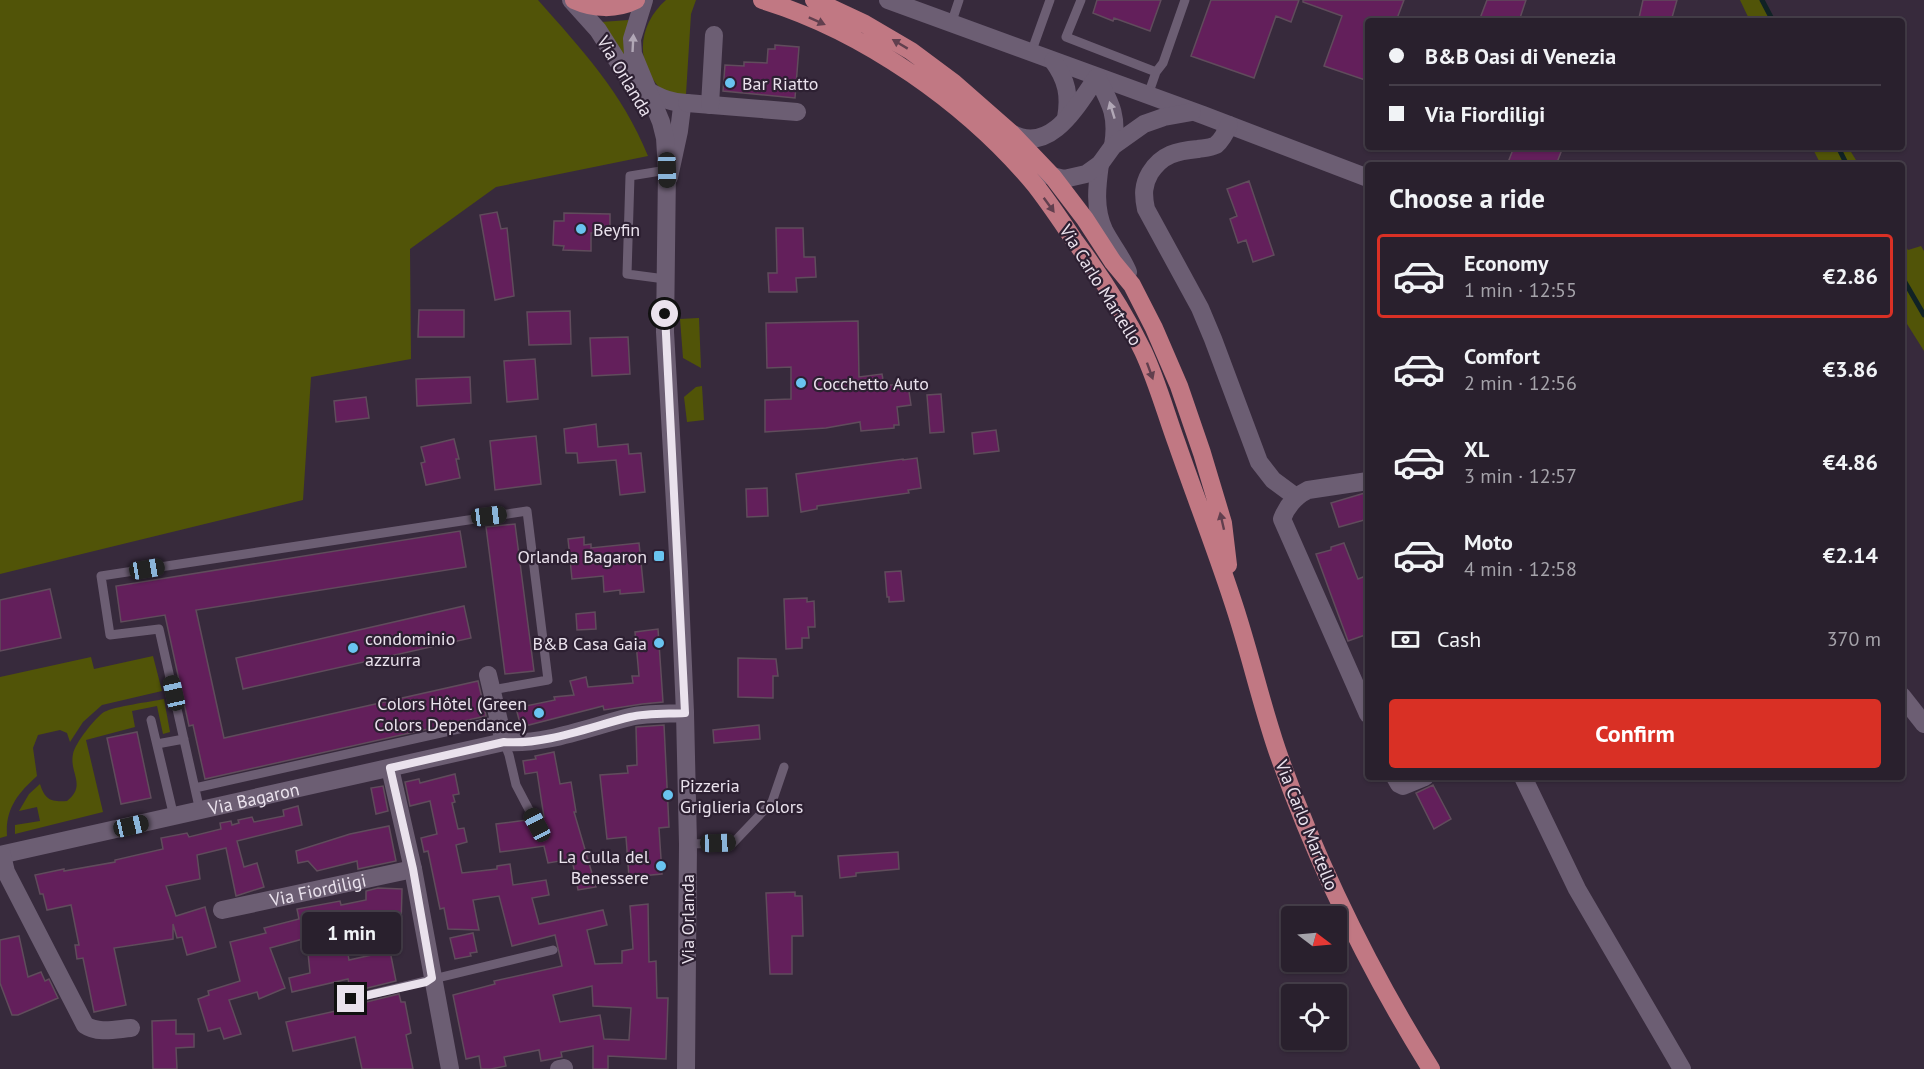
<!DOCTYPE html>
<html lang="en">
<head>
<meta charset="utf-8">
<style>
	body { margin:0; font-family:"PT Sans",sans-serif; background:#312835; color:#f1f3f6; height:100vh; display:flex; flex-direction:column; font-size:22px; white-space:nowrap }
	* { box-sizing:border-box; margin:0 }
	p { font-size:20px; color:#a5a3aa }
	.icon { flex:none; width:33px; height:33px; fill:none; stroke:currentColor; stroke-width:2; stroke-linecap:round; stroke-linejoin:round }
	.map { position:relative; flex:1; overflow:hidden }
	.panel { position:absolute; left:1365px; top:162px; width:540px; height:618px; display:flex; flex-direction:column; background:#29202d; border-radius:6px; box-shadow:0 2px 4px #0004,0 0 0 2px #453e49 }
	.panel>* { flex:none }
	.guide { position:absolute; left:1365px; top:18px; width:540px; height:132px; border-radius:6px; box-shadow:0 2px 4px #0004,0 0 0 2px #453e49; display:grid; align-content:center; height:132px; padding:0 24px; background:#29202d }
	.needle { width:39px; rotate:106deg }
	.fabs { position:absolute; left:1281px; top:906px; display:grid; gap:12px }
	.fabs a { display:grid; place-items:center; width:66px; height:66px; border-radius:6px; background:#29202d; box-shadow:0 2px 4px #0004,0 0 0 2px #453e49; font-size:30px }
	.end { position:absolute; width:27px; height:27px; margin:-14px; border:8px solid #eae2ed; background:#111; box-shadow:0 0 0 3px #111 }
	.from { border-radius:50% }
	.bubble { position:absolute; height:42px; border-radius:6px; background:#29202d; box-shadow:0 2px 4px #0004,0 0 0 2px #453e49; font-size:20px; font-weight:800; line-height:42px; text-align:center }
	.car { position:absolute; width:18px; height:36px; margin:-18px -9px; border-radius:8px; box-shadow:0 0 4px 2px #0007; background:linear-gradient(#222 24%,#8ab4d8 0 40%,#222 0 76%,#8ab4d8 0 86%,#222 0) }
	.guide b { display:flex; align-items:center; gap:21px; height:57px; font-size:22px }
	.guide b+b { border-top:2px solid #453e49 }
	.guide i { width:15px; height:15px; background:#f1f3f6 }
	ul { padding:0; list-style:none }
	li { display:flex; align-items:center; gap:18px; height:84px; margin:0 12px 9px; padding:0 12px; border:3px solid transparent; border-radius:6px }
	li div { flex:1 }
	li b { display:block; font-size:22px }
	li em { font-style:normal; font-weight:800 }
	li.current { border-color:#d93025 }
	li>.icon { width:54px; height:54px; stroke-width:1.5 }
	h2 { padding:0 24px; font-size:27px; line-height:72px }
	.pay { display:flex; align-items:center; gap:15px; height:66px; padding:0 24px; font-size:22px }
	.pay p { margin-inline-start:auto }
	.primary-button { display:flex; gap:12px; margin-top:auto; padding:12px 24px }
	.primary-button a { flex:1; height:69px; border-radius:6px; background:#d93025; color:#fff; font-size:24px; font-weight:800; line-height:69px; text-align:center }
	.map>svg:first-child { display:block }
</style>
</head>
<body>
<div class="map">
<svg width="1924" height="1069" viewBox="0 0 1924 1069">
	<rect width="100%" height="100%" fill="#372a3c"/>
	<path fill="#515408" d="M0 0H538C583 51 622 92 648 156L496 187 410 249 411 359 311 377 303 500 0 574Z
		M666 0H696L691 14 686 94C680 94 673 95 667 93 660 89 655 83 651 76 635 50 644 19 666 0Z
		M1740 0H1763L1775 21H1750Z
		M629 20 624 56 601 22Z
		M1812 147H1848L1859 165H1821Z
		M1902 239 1908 250 1921 246 1924 251V351L1902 316Z
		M698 318H699L701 368 683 358 680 319Z
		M702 386 704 420 687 422 684 397 696 387Z
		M153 656 162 691 102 705 83 722 70 742 67 733 60 730 38 735 33 748 37 776C18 793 5 809 7 836L0 838V677L91 657 94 669Z
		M164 699 170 732 163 734 157 706 132 711 135 727 86 740 103 812 15 834V825L40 821 37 807 19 811 29 794 40 784C45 800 51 802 67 801 87 785 69 773 73 754 75 743 95 718 104 712 116 706 150 702 164 699Z"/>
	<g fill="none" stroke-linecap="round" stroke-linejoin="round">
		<path stroke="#102225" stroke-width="5" d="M1762 0 1773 21
			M1838 147 1847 165
			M1902 277 1924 315"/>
	</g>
	<path fill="#631f5b" stroke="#604c5c" stroke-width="1.5" fill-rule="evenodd" d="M1097 0H1161L1150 31 1114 18 1113 21 1093 13Z
		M1211 0H1299L1291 22 1276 16 1254 78 1191 56Z
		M1303 0H1404L1396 21H1368V81L1324 66 1342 16 1303 2Z
		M1487 0H1526L1519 21H1479Z
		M1643 0H1677L1671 21H1650L1639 18Z
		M775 45 799 47 795 98 723 91 725 65 744 66V62L767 63 768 49H775Z
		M1514 147H1563L1556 165H1507Z
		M1249 181 1274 255 1253 262 1246 240 1238 243 1230 219 1237 216 1227 189Z
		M497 212 501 229 507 228 514 296 495 300 480 215Z
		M564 213 610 214V233H591V251L563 250 564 246 553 245 554 221H564Z
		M776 228H803L804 257H815L816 277 796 278 797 292H769L768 273H777Z
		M419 310H464V337H418Z
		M570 311 571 344 529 345 527 312Z
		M858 321 859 377 882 374 884 385H908L911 405 897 407 899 425H894V428L861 431 860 422 826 428 765 432V400L791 399V367L767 368 766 323Z
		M628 337 630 374 592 376 590 338Z
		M535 359 538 399 507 402 504 361Z
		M470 377 471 403 417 406 416 379Z
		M941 394 944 432 930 433 927 395Z
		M366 397 369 418 336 422 334 401Z
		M596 424 598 447 628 444 629 454 641 453 645 492 620 495 616 460 578 463 577 453H566L564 429Z
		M996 430 999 451 974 454 972 433Z
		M536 436 541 484 495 490 490 441Z
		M454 439 459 459H456L460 478 426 485 421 463 425 462 421 447Z
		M917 458 921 488 908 490 909 493 817 506V509L801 512 796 474 903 459V460Z
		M767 488 768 516 747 517 746 489Z
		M1368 492V519L1339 527 1331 503Z
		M515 524 534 671 505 674 486 527Z
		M460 531 466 567 196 610 224 738 478 681 486 716 205 779 193 725 189 726 165 615 121 622 116 586Z
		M584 537V545L591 544V548L639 543 644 592 620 594V590L604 592 603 576 572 579 568 539Z
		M1344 543 1358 579 1368 575V634L1348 641 1316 554 1331 550V547Z
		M901 571 904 601 889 602V597H887L885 572Z
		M50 589 61 638 0 651V600Z
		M807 598V602L814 601 815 627H808L809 638H802V648L786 649 784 599Z
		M464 606 471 638 243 689 236 658Z
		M595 612 596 629 577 630 576 614Z
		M658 629 663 702 642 704 604 710 603 706 521 727 516 708 555 700 554 697 574 695 570 681 586 677 588 687 633 683 632 676H639L635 632Z
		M738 658 776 659 778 676H773V698L738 697Z
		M664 725 669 827 659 828 662 874 629 877 626 837 607 839 600 775 628 773 627 766 637 765 636 727Z
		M759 725 760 739 714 743 713 730Z
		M137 732 151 798 121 804 107 738Z
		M554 752 560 784 571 782 576 812H574L596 887 578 890 572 859 548 863 544 846 500 852 496 824 527 820 534 831H540L543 828 541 818 544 817 537 772 525 774 523 761 536 759 535 756Z
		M455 774 459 794 453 795 455 802 452 803 458 829 464 828 467 842 456 845 462 873 497 869V866L510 864 513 885 546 880 549 895 532 898 539 924 603 910 607 925 587 930 595 964 622 963V951L633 949 630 906 648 904 649 962 656 961 657 998H668L666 1059 608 1056V1069H593V1046L561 1052 562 1057 541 1061 539 1050 504 1057 506 1066 491 1069H481L479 1056 466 1059 453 995 495 984 494 981 562 966 555 935 512 946 499 896 473 900 479 930 448 929 444 908 440 909 428 851 424 852 421 838 437 834 430 801 410 806 405 782 419 779 420 783ZM592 986 593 1006 631 1008 629 1040 604 1039 600 1015 560 1022 553 995Z
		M1433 785 1451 819 1434 829 1416 793Z
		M383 786 388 811 376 814 371 788Z
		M298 806 302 825 237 841 244 867 257 863 264 887 236 896 226 848 197 855 200 879 166 886 176 916 205 907 216 947 187 955 182 937 177 938 173 924V939L114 948 126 1005 94 1012 83 958 77 959 75 945H79L71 905 47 910 43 894H40L35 875 64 869V871L115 862V860L163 849 161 838 187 833 189 837 221 829 220 823 231 821 232 825 239 823 238 820 252 817 254 822 284 816 283 810Z
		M389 826 396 861 358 869 357 861 317 871 308 861 298 863 296 851 350 834Z
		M898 852 899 869 856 873V876L840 878 838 856Z
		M378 888 402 889 401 928 359 927 344 930 349 960 390 951 396 981 351 992 348 979 292 992 289 978 310 973 307 943H304L303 939 270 948 285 988 259 999 257 992 229 1000 241 1034 224 1039 220 1028 208 1031 198 999 209 995 208 991 240 981 230 942 266 933 264 928 299 919 297 909 340 901 341 905 366 900V891Z
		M795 892V896H802L803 936H792V974H770L766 893Z
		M473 933 477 952 470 953 471 956 455 959 450 938Z
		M19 936 28 977 41 972 45 981 49 979 58 998 18 1015H12L0 983V940Z
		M399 994 401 1002H405L411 1033 406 1035 413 1069H362L355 1037 293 1051 286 1022 354 1007V1005Z
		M176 1020V1034H194V1047L176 1048 177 1069H153L152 1021Z"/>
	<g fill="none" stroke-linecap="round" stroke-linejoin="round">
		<path stroke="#6c5e73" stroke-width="9" d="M1081 0 1066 37 1156 72
			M951 24 959 0
			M1031 53 1050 0
			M1148 95 1156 72 1163 63 1185 0
			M665 279 627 274 630 176 667 170
			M151 720 174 817
			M504 742 509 755 516 785 537 825
			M157 744 184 739
			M195 788 499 720
			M200 811 159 629 110 635 101 576 527 511 548 680 492 690
			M688 844 733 843 772 802 784 767
			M351 999 553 950"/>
		<g stroke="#6c5e73" stroke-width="18">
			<path d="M888 0 1203 115 1368 178"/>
			<path d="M1053 61C1067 80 1070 96 1066 118"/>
			<path d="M648 91C661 98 672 103 687 103L682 107 679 131 669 177"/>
			<path d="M687 103 797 112"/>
			<path d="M710 105 714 35"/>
			<path d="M1229 125C1226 132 1222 140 1216 145 1210 148 1204 148 1198 149 1177 151 1162 154 1150 173 1143 185 1143 195 1146 209L1200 308 1213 339 1259 462 1273 480 1296 497"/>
			<path d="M1011 133C1051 156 1078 104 1097 77 1111 104 1118 116 1113 146"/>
			<path d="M1100 164C1097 186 1094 208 1104 230 1111 244 1122 257 1128 272"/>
			<path d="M1044 174 1064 179 1086 174 1100 164 1113 146 1144 124 1164 117 1192 112"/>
			<path d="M1368 481 1308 490C1295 496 1287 506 1282 519L1368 714"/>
			<path d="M1902 696 1924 724"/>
			<path d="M504 742C546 745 589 727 630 717 647 713 668 714 685 713"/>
			<path d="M390 768 413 869 450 1069"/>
			<path d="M1395 777 1399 784 1403 786 1425 777"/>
			<path d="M1523 777 1577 889 1682 1069"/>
			<path id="s1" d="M0 855 504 742 488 675"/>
			<path d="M2 855 6 872 85 1025C98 1034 117 1029 131 1028"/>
			<path id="s2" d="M222 910 413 869"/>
			<path d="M559 1069 564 1068"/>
		</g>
		<path stroke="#6c5e73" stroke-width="18" d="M571 0 598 30 638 93
			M644 0 632 39 633 54 661 122 665 138 667 170 665 332 679 572 685 713 688 844 686 1069"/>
		<path stroke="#c17883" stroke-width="18" d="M574 0C594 9 616 10 636 0
			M762 0C864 31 968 104 1036 186 1049 203 1062 222 1074 240 1100 275 1124 312 1143 351 1157 381 1166 414 1177 444 1195 496 1215 547 1232 599 1249 649 1260 700 1277 750 1316 862 1368 968 1431 1069
			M814 0 865 24 911 51 954 83 1011 133 1053 177 1085 219 1113 262 1132 285 1154 328 1179 386 1202 453 1223 523 1228 565"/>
	</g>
	<defs><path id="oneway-solid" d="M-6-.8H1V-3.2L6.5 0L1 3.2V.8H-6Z" transform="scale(1.5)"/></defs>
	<g fill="#613f4e">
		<use href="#oneway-solid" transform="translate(817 21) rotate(24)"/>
		<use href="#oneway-solid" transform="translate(900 44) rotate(-149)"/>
		<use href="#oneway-solid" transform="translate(1049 205) rotate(54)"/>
		<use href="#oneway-solid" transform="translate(1150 371) rotate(70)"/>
		<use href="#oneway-solid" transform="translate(1222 521) rotate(-103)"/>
	</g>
	<g fill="#b1a7b6">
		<use href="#oneway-solid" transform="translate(633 43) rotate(-87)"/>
		<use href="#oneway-solid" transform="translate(1112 110) rotate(-107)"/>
	</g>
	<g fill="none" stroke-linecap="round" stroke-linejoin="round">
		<path stroke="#eae2ed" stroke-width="8" d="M351 999 426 982 432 978 413 869 390 768 504 742C546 745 589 727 630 717 647 713 667 714 685 713L665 314"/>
	</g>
	<g fill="#69c4f0" stroke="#2d2032" stroke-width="2">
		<circle cx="730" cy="83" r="6"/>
		<circle cx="581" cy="229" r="6"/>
		<circle cx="801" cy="383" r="6"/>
		<rect x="653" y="550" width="12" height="12" rx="3"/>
		<circle cx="659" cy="643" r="6"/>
		<circle cx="353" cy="648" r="6"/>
		<circle cx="539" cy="713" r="6"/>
		<circle cx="668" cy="795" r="6"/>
		<circle cx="661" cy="866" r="6"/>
	</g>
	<g text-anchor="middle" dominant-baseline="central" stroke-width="4.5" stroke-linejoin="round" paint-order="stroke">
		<g font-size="18" fill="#eae2ed" stroke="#2d2032">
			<text transform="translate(625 76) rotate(59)">Via Orlanda</text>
			<text transform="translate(1101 285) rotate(58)">Via Carlo Martello</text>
			<text stroke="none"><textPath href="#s1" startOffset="260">Via Bagaron</textPath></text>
			<text transform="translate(1307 825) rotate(68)">Via Carlo Martello</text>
			<text stroke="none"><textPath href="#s2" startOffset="98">Via Fiordiligi</textPath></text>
			<text transform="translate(687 919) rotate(-90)">Via Orlanda</text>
		</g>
		<g font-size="18" fill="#eae2ed" stroke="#2d2032" text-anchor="start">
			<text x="742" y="83">Bar Riatto</text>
			<text x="593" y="229">Beyfin</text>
			<text x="813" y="383">Cocchetto Auto</text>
			<text x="647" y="556" text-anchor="end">Orlanda Bagaron</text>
			<text x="365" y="638">condominio<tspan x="365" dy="21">azzurra</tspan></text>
			<text x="647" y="643" text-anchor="end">B&amp;B Casa Gaia</text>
			<text x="527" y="703" text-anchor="end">Colors Hôtel (Green<tspan x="527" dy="21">Colors Dependance)</tspan></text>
			<text x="680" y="785">Pizzeria<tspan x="680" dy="21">Griglieria Colors</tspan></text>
			<text x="649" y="856" text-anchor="end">La Culla del<tspan x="649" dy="21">Benessere</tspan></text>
		</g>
	</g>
</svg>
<div class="fabs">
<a><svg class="needle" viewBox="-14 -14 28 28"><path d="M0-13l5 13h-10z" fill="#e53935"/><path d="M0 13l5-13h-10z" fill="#a5a3aa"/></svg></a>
<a><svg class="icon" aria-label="locate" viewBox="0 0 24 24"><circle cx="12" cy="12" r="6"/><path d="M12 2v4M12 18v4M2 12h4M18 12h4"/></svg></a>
</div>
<i class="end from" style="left:665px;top:314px"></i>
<i class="end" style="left:351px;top:999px"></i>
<div class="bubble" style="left:302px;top:912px;width:99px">1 min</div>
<i class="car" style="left:667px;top:170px;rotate:179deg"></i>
<i class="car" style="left:489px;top:516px;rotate:83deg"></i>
<i class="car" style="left:147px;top:569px;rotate:81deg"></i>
<i class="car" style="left:174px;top:693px;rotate:347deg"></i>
<i class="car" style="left:537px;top:825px;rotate:332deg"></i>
<i class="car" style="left:131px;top:826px;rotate:77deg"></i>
<i class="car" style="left:718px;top:843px;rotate:88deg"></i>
<div class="guide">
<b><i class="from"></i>B&amp;B Oasi di Venezia</b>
<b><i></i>Via Fiordiligi</b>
</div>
<section class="panel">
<h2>Choose a ride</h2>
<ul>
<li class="current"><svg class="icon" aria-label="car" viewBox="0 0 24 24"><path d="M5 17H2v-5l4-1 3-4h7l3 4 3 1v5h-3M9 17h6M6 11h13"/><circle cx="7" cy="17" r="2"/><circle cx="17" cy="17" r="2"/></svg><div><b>Economy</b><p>1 min · 12:55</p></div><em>€2.86</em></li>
<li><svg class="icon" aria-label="car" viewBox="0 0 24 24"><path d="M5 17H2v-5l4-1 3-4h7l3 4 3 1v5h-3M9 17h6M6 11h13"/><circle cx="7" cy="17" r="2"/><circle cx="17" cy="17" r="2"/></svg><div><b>Comfort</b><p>2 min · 12:56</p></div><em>€3.86</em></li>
<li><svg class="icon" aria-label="car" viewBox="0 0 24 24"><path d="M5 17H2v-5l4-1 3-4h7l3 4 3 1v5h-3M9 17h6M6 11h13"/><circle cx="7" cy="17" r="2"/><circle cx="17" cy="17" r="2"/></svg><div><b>XL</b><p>3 min · 12:57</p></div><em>€4.86</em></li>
<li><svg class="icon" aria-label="car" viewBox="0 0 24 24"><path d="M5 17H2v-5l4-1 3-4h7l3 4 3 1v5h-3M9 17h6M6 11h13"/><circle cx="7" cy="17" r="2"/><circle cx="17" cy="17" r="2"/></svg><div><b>Moto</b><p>4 min · 12:58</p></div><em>€2.14</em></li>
</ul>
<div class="pay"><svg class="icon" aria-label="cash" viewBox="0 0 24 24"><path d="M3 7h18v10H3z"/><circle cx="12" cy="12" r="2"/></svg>Cash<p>370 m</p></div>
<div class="primary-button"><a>Confirm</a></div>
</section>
</div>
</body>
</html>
